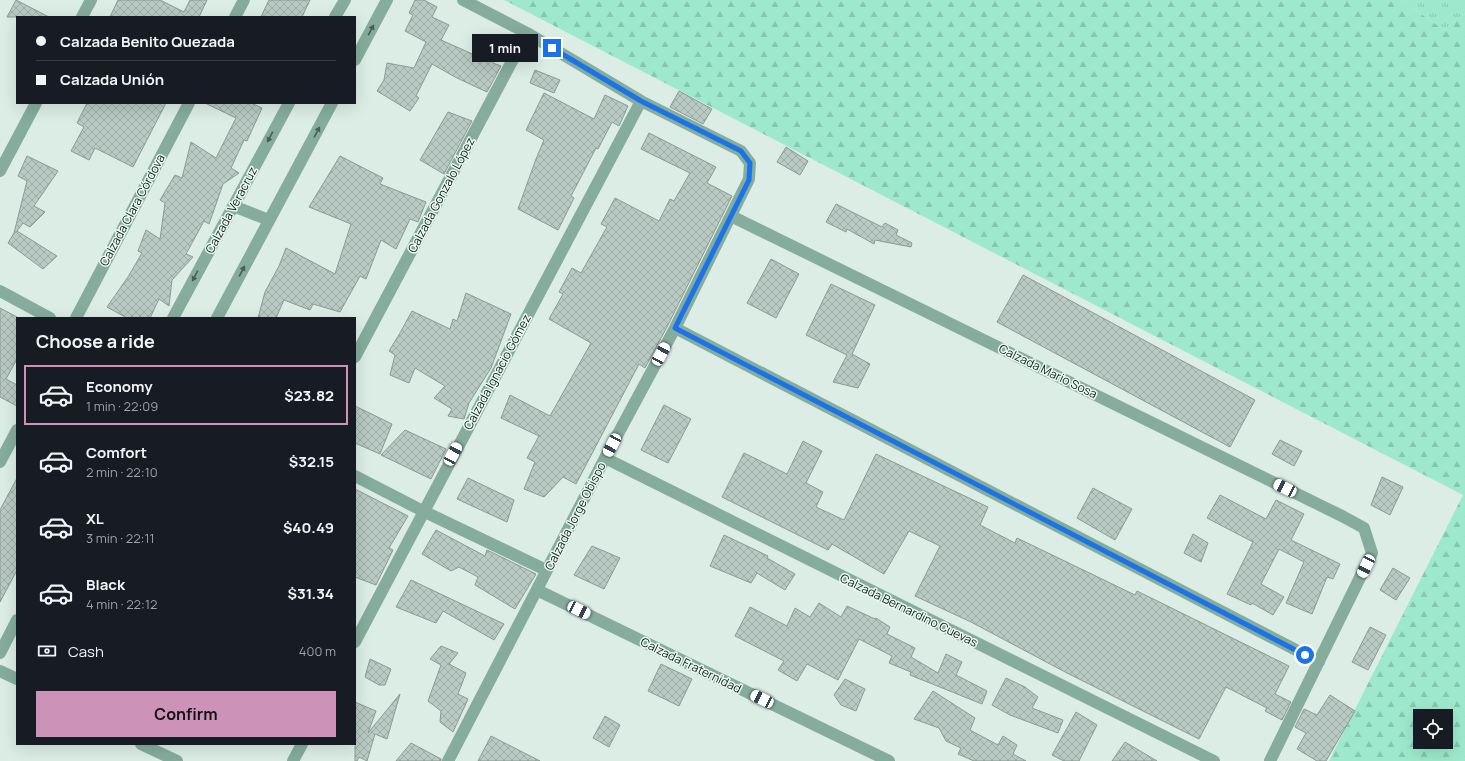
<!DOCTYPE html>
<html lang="en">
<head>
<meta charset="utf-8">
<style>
	body { margin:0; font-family:Manrope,sans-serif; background:#242831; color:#f1f3f6; height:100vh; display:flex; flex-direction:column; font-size:15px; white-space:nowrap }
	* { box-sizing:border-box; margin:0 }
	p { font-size:13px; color:#9ea1a6 }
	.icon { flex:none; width:22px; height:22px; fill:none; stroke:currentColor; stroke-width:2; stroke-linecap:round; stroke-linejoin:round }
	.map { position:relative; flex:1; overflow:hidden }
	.drawer { position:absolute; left:16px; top:317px; width:340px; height:428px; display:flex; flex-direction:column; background:#171b24; border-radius:0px; box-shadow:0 4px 16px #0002 }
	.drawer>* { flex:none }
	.hud { position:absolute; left:16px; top:16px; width:340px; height:88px; border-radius:0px; box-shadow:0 4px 16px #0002; display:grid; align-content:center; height:88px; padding:0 20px; background:#171b24 }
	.tools { position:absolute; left:1413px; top:709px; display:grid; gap:8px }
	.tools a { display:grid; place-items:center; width:40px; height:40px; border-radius:0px; background:#171b24; box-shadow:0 4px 16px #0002; font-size:20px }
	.end { position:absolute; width:18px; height:18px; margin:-9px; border:5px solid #1a73e8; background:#fff; box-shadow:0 0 0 2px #fff }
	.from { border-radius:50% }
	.bubble { position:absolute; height:28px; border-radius:0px; background:#171b24; box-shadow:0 4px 16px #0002; font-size:13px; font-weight:700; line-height:28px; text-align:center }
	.car { position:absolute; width:12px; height:24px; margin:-12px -6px; border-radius:5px; box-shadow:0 0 3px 1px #0007; background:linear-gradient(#fff 24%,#345 0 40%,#fff 0 76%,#345 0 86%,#fff 0) }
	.hud b { display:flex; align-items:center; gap:14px; height:38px; font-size:15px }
	.hud b+b { border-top:1px solid #363941 }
	.hud i { width:10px; height:10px; background:#f1f3f6 }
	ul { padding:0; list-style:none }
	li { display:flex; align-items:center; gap:12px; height:60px; margin:0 8px 6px; padding:0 12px; border:2px solid transparent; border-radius:0px }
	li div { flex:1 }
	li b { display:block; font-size:15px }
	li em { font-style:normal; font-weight:700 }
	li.selected { border-color:#cc92b8 }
	li>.icon { width:36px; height:36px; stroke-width:1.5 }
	h2 { padding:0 20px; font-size:18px; line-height:48px }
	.pay { display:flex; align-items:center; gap:10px; height:44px; padding:0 20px; font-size:15px }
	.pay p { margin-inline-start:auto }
	.button { display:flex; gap:8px; margin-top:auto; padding:8px 20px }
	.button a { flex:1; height:46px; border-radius:0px; background:#cc92b8; color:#111; font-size:16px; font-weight:700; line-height:46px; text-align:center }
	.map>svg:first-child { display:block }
</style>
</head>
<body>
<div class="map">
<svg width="1465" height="761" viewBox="0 0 1465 761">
	<defs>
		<pattern id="grass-tufts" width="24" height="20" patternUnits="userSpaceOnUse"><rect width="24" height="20" fill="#9ee9cd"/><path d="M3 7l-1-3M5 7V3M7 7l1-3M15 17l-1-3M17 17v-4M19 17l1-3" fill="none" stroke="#87c7af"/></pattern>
		<pattern id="forest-firs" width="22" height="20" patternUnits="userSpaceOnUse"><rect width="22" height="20" fill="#9ee9cd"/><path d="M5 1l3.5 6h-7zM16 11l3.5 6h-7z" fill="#87c7af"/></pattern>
		<pattern id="building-cross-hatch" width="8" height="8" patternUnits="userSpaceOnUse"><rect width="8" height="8" fill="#b9c9c3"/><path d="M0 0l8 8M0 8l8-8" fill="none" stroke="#9eaca7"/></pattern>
	</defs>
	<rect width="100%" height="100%" fill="#dcede6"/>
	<path fill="url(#grass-tufts)" d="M1401 0H1465V13L1444 30Z"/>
	<path fill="url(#forest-firs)" fill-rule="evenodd" d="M504 0H1401L1444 30 1465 13V761H1329L1463 495ZM1420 716H1446V742H1420Z"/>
	<path fill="url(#building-cross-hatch)" stroke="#8a9a94" d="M16 0 49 17H7Z
		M118 0H160L184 12 190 0H207L199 17H110Z
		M269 0H310L302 17H261Z
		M415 0H424L437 7 432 17 449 25 441 40 477 56 487 35 504 43 493 63 501 66 487 92 457 78 432 64 416 96 419 98 410 111 377 91 384 80 387 63 414 68 426 42 405 31 413 15 409 13Z
		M535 70 560 80 554 93 530 83Z
		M679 91 712 109 703 124 670 107Z
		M544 93 594 119 605 95 628 106 619 126 612 122 598 149 596 148 571 196 574 198 558 230 518 209 536 159 544 140 526 130Z
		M87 103H166L133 167 95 148 89 160 71 151 84 127 77 123Z
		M205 103H251L262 108 247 141 244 140 231 168 239 173 223 184 209 224 204 221 186 254 193 257 172 280 169 306 159 299 150 318H127L107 307 128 277 142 253 138 251 146 230 160 239 165 203 160 200 175 175 182 178 191 142 216 158 236 118Z
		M448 112 472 121 444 174 420 160Z
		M649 133 716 167 707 183 732 196 668 325 645 368 639 364 576 484 563 477 544 497 524 489 535 462 527 458 539 436 501 418 510 395 550 416 591 343 549 319 563 294 559 292 572 268 581 273 607 227 601 224 615 198 659 221 670 199 674 201 690 173 641 149Z
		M786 147 808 161 800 175 777 162Z
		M27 156 58 171 34 206 45 212 30 227 23 223 17 231 57 256 43 269 8 243 14 233 27 181 18 176Z
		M340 156 383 178 380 184 426 202 418 222 410 219 396 249 381 240 366 279 360 276 340 312 313 304 310 310 284 300 276 318H258L265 292 279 266 286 248 335 274 351 224 309 207Z
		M836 204 882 227 885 223 898 230 896 235 912 243 911 247 875 240 874 244 847 229 846 232 826 222Z
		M771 259 799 274 776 318 747 303Z
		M1023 275 1255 400 1230 447 997 322Z
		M831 284 875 305 852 354 870 364 858 388 833 382 847 355 806 335Z
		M466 293 511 314 491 368 469 403 464 419 448 416 452 409 434 398 445 386 415 368 409 383 390 375 395 355 389 351 400 333 412 311 450 329 453 319 457 321Z
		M0 308 17 317V359L6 379 17 385V406L0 397Z
		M664 405 691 419 668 463 641 450Z
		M355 406 392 424 380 454 355 443Z
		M405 430 446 449 431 479 381 455Z
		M1280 440 1302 451 1294 466 1272 454Z
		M803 441 822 451 806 483 823 492 816 507 844 520 876 454 988 507 980 525 1015 543 1017 538 1135 595 1137 591 1289 666 1275 694 1291 702 1282 720 1265 711 1267 708 1226 687 1199 739 1067 673 971 622 915 596 940 546 909 531 884 574 832 544 828 550 722 497 744 453 787 474Z
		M1382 477 1403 487 1390 515 1371 505Z
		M17 478V570L0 602V510Z
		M468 478 514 500 507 522 457 499Z
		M1093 488 1132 509 1115 540 1077 518Z
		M355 489 408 516 389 548 393 550 376 585 355 577Z
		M1220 495 1266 519 1276 500 1304 514 1291 540 1340 564 1333 579 1327 577 1312 614 1286 603 1304 562 1279 549 1261 584 1284 597 1273 615 1252 603 1251 605 1227 594 1253 542 1207 518Z
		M436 530 485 556 487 550 536 574 515 609 475 585 478 577 459 567 451 571 422 554Z
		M1193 534 1208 543 1201 562 1184 553Z
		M724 535 768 556 767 558 795 574 785 590 757 573 751 583 710 566Z
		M592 546 620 558 604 589 574 575Z
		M1393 568 1410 578 1396 600 1380 590Z
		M411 580 470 608 504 624 494 640 443 611 436 623 396 607Z
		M819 603 841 617 847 606 875 619 876 618 890 627 887 634 915 648 911 657 938 673 946 654 962 662 956 675 987 691 982 704 910 675 911 672 889 663 892 656 859 639 838 680 807 664 797 681 778 670 784 661 735 636 750 607 787 626 795 608 810 617Z
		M1370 627 1386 635 1368 670 1352 662Z
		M441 646 458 653 449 664 466 673 458 694 468 699 453 732 440 722 441 711 428 701 441 665 430 659Z
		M370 659 391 669 385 685H379L365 677Z
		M661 664 692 679 679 706 648 691Z
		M1006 678 1025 687 1038 697 1032 708 1063 720 1058 733 1010 715 992 705Z
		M845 679 865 689 856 711 841 705 834 695Z
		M933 691 975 718 970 730 998 745 1003 736 1017 745 1013 754 1026 761H974L958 754 961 748 946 741 939 728 914 719Z
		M400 694 387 739 375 734 367 761 359 757 357 761H355V702L376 711 368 733Z
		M1330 695 1355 711 1326 761H1317L1297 749 1306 733 1295 727 1304 709 1317 715Z
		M1076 712 1097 725 1079 761H1064L1052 755Z
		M605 716 620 725 609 747 593 738Z
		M491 736 540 761H478Z
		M1125 742 1157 761H1112Z
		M411 743 441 759V761H396Z"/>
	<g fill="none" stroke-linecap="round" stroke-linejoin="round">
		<path stroke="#85ac9c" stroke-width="12" d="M82 17 91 0
			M235 17 244 0
			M335 17 345 0
			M355 60 387 0
			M0 171 36 103
			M233 206 269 220
			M731 216 1342 516 1364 528 1372 553 1270 761
			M0 291 50 318
			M76 318 189 103
			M173 318 289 103
			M217 318 332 103
			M675 328 1319 662
			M355 357 527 33
			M605 458 1214 761
			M0 462 17 430
			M355 476 423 511 546 570
			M537 590 889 761
			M355 642 641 101
			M0 653 17 620
			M0 671 17 679
			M141 744 177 761
			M293 761 302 744
			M448 761 605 458 675 328 749 179 750 163 741 151 641 101 527 33 463 0"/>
	</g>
	<defs><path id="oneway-solid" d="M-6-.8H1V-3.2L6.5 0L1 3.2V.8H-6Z"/></defs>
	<g fill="#495e55">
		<use href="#oneway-solid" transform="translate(371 30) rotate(-62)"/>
		<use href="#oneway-solid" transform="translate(317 132) rotate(-62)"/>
		<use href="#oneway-solid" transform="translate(270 137) rotate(118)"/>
		<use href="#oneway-solid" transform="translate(242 271) rotate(-62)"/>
		<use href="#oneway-solid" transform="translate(195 276) rotate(118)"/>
	</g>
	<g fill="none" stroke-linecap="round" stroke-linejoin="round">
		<path stroke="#1a73e8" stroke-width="5" d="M552 48 641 101 741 151 750 163 749 180 675 328 1305 655"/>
	</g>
	<g text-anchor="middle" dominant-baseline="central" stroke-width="3" stroke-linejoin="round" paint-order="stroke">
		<g font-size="12" fill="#181e1b" stroke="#e9faf3">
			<text transform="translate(441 195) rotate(-62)">Calzada Gonzalo López</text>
			<text transform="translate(132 210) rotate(-62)">Calzada Clara Córdova</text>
			<text transform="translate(231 210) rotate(-62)">Calzada Veracruz</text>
			<text transform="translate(1048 371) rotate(26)">Calzada Mario Sosa</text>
			<text transform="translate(497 372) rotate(-62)">Calzada Ignacio Gómez</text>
			<text transform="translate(575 516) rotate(-63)">Calzada Jorge Obispo</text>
			<text transform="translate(909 610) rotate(26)">Calzada Bernardino Cuevas</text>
			<text transform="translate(691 665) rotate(26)">Calzada Fraternidad</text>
		</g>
	</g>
</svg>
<div class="tools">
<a><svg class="icon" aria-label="locate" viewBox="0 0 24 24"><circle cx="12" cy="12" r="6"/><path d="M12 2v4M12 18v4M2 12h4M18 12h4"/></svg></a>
</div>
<i class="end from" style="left:1305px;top:655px"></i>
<i class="end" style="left:552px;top:48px"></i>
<div class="bubble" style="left:472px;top:34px;width:66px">1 min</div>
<i class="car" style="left:661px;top:354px;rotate:28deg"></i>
<i class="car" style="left:612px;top:445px;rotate:208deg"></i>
<i class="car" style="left:453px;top:454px;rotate:28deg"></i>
<i class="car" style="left:1285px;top:488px;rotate:296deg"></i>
<i class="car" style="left:1366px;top:566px;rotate:206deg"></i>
<i class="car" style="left:579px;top:610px;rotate:116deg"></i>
<i class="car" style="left:762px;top:699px;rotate:296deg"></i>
<div class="hud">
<b><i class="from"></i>Calzada Benito Quezada</b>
<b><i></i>Calzada Unión</b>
</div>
<section class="drawer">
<h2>Choose a ride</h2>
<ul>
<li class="selected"><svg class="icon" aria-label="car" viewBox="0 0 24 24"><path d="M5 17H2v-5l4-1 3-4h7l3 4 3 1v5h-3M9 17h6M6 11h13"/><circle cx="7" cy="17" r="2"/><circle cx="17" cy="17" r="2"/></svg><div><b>Economy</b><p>1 min · 22:09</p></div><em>$23.82</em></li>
<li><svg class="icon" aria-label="car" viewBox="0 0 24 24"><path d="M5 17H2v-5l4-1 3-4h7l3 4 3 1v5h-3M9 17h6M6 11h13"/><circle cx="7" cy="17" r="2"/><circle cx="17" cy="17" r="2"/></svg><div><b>Comfort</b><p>2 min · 22:10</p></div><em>$32.15</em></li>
<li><svg class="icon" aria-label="car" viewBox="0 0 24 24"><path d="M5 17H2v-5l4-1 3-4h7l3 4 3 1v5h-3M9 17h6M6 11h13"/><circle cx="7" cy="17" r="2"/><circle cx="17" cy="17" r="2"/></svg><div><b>XL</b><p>3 min · 22:11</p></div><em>$40.49</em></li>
<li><svg class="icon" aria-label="car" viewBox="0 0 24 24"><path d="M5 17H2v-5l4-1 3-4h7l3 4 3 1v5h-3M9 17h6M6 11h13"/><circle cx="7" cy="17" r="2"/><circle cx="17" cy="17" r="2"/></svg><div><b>Black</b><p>4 min · 22:12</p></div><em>$31.34</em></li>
</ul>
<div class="pay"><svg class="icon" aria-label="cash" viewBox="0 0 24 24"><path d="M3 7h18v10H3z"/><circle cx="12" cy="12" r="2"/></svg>Cash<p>400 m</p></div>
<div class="button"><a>Confirm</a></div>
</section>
</div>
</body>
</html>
